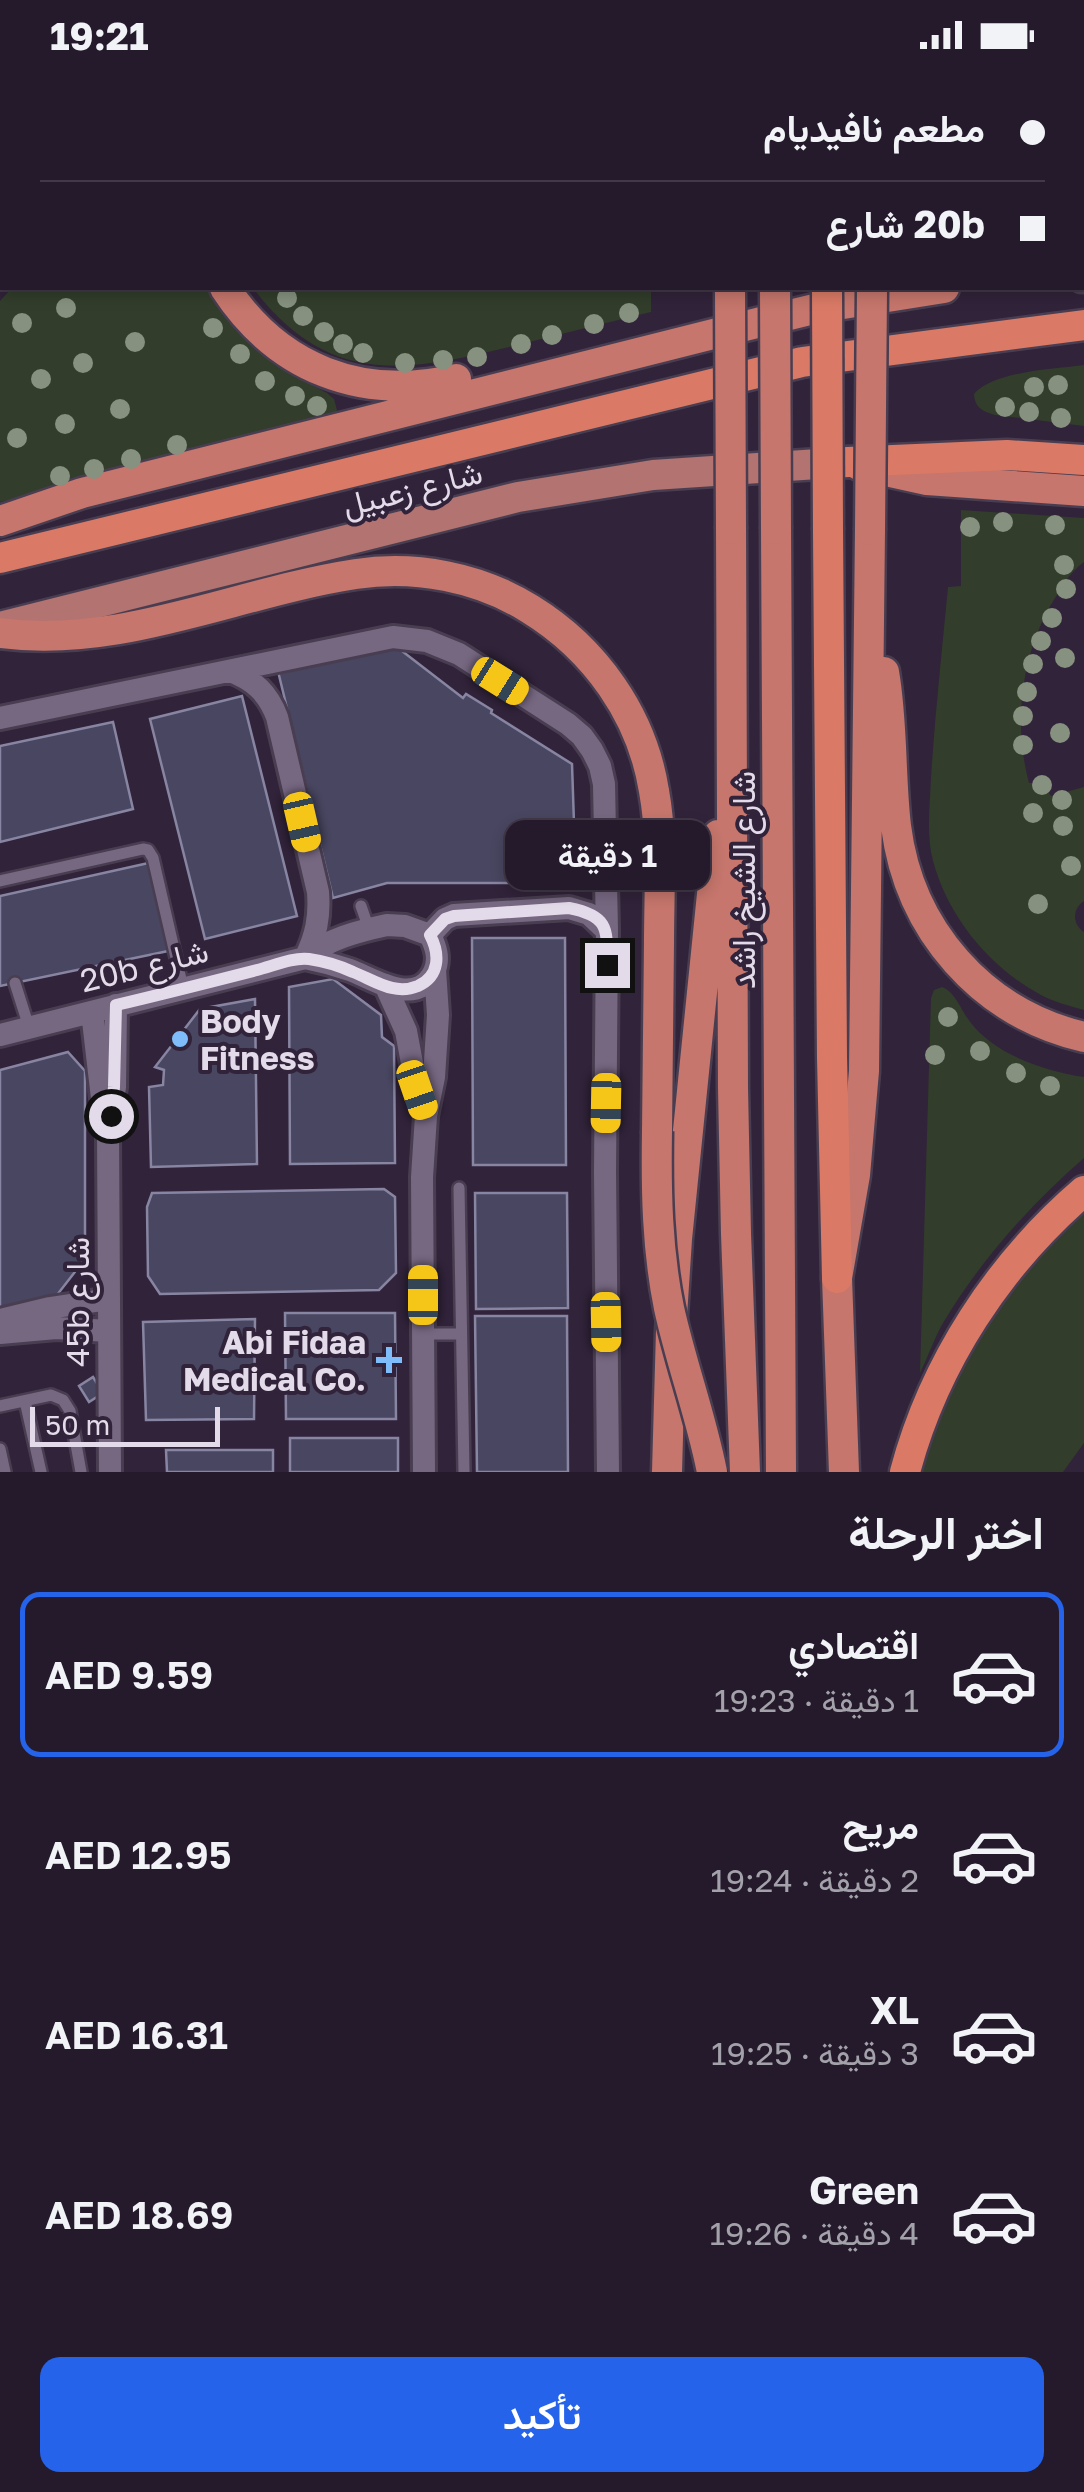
<!DOCTYPE html>
<html lang="ar">
<head>
<meta charset="utf-8">
<style>
	body { margin:0; font-family:"Golos Text",Vazirmatn,sans-serif; background:#2d2334; color:#f1f3f6; direction:rtl; height:100vh; display:flex; flex-direction:column; font-size:38px; white-space:nowrap }
	* { box-sizing:border-box; margin:0 }
	p { font-size:32px; color:#a3a1a9 }
	.icon { flex:none; width:55px; height:55px; fill:none; stroke:currentColor; stroke-width:2; stroke-linecap:round; stroke-linejoin:round }
	.map { position:relative; height:1402px; overflow:hidden; direction:ltr }
	.details { display:flex; flex-direction:column; background:#251a2c; flex:1 }
	.details>* { flex:none }
	.banner { position:absolute; left:0px; top:0px; width:1085px; height:220px; box-shadow:0 5px 15px #0003,0 0 0 2px #423848; direction:rtl; display:grid; align-content:center; height:220px; padding:0 40px; background:#251a2c }
	.scale { position:absolute; left:30px; bottom:25px; width:190px; box-sizing:border-box; padding-left:10px; border:5px solid #e3dbea; border-top:0; font-size:28px; line-height:35px; white-space:nowrap; color:#e3dbea; -webkit-text-stroke:8px #31233a; paint-order:stroke }
	.end { position:absolute; width:45px; height:45px; margin:-22px; border:12px solid #e3dbea; background:#111; box-shadow:0 0 0 5px #111 }
	.from { border-radius:50% }
	.bubble { position:absolute; height:70px; border-radius:20px; background:#251a2c; box-shadow:0 5px 15px #0003,0 0 0 2px #423848; font-size:32px; font-weight:600; line-height:70px; text-align:center; direction:rtl }
	.car { position:absolute; width:30px; height:60px; margin:-30px -15px; border-radius:12px; box-shadow:0 0 8px 2px #0007; background:linear-gradient(#f5c518 24%,#345 0 40%,#f5c518 0 76%,#345 0 86%,#f5c518 0) }
	.banner b { display:flex; align-items:center; gap:35px; height:95px; font-size:38px }
	.banner b+b { border-top:2px solid #423848 }
	.banner i { width:25px; height:25px; background:#f1f3f6 }
	ul { padding:0; list-style:none }
	li { display:flex; align-items:center; gap:30px; height:165px; margin:0 20px 15px; padding:0 20px; border:5px solid transparent; border-radius:20px }
	li div { flex:1 }
	li b { display:block; font-size:38px }
	li em { font-style:normal; font-weight:600 }
	li.selected { border-color:#2563eb }
	li>.icon { width:90px; height:90px; stroke-width:1.5 }
	h2 { padding:0 40px; font-size:45px; line-height:120px }
	.action { display:flex; gap:20px; margin-top:auto; padding:20px 40px }
	.action a { flex:1; height:115px; border-radius:20px; background:#2563eb; color:#fff; font-size:40px; font-weight:600; line-height:115px; text-align:center }
	.status { display:flex; justify-content:space-between; align-items:center; height:70px; padding:0 50px; background:#251a2c; direction:ltr }
	.status svg { height:28px; fill:currentColor }
	.map>svg:first-child { display:block }
</style>
</head>
<body>
<div class="status"><b>19:21</b><svg viewBox="0 0 49 12"><path d="M0 12V9h3v3zM5 12V6h3v6zM10 12V3h3v9zM15 12V0h3v12zM26 1h20v11H26zM47 4h2v5h-2z"/></svg></div>
<div class="map">
<svg width="1084" height="1402" viewBox="0 0 1084 1402">
	<rect width="100%" height="100%" fill="#31233a"/>
	<path fill="#323d2b" d="M266 0H668L669 2H264Z
		M12 218H214C243 275 271 294 327 323L334 329 337 340 334 345 285 361 0 432V231Z
		M253 218H651V242C603 254 556 265 509 277 403 303 327 316 253 218Z
		M1084 295V356L995 345C982 341 975 338 974 324 993 301 1055 299 1084 295Z
		M961 440 1084 448V492C1073 500 1066 510 1059 522 1022 576 1012 650 1029 713H1042L1051 726 1084 717V831C1072 839 1072 854 1084 862V940C1070 936 1054 932 1041 925 990 898 948 847 933 791 926 765 930 735 931 707 935 644 942 580 948 517L961 516Z
		M942 917C956 922 961 941 971 953 996 985 1045 1001 1084 1007V1088C1030 1135 980 1191 943 1253 934 1269 928 1287 920 1303L931 928 934 920Z
		M1084 1139V1373L1063 1402H919C929 1373 938 1341 950 1313 981 1246 1033 1191 1084 1139Z"/>
	<path fill="#484660" stroke="#8785a2" stroke-width="2.5" d="M0 0H62L63 2H2V93L0 96Z
		M389 571 463 628 466 624 492 640 491 643 572 694 576 813H387L333 828 277 597Z
		M242 626 297 846 205 869 150 649Z
		M113 652 133 739 0 772V676Z
		M153 792 173 880 0 916V826Z
		M472 868H565L566 1095H473Z
		M333 909 381 945 382 967 394 976 395 1093 290 1094 289 917Z
		M255 929 257 1094 151 1097 149 1017 163 1015 164 1000 155 997 200 939Z
		M68 982 85 1001V1189L57 1225 0 1239V1000Z
		M384 1119 395 1127 396 1203 379 1220 160 1224 148 1206 147 1137 152 1123Z
		M475 1123H567L568 1238 476 1239Z
		M285 1243H395L396 1349H286Z
		M475 1246H567L568 1402H477Z
		M255 1249 254 1349 146 1350 143 1252Z
		M93 1307 103 1323 89 1332 79 1316Z
		M290 1368H398V1402H290Z
		M166 1380H273V1402H167Z"/>
	<g fill="none" stroke-linecap="round" stroke-linejoin="round">
		<g stroke="#493e51" stroke-width="16">
			<path id="service" d="M0 811 143 779 148 780 153 788 183 918
				M361 836 369 859
				M15 913 29 957
				M459 1118 464 1402
				M424 1264H460
				M25 1331 41 1402
				M0 1336 51 1325 63 1330 70 1341 81 1402
				M0 1379 5 1402"/>
		</g>
		<g stroke="#493e51" stroke-width="28">
			<path id="minor" d="M0 648 393 567 427 571 459 584 568 654 582 666 592 680 600 696 604 714 607 861 605 1102 608 1402
				M387 855 405 856 430 865C436 877 440 889 434 902 416 938 374 909 350 900 335 895 320 891 305 888 327 869 359 861 387 855Z
				M430 865 445 849 454 845 569 838 589 844 607 861
				M386 917 406 961 417 1020 425 1043
				M92 942 102 1028
				M0 965 305 888C316 866 320 847 318 822L277 647C268 623 254 610 230 601
				M0 1250 50 1238 109 1229
				M0 1263 56 1258 109 1261
				M110 1402 108 1061 115 1017 116 935
				M424 1402 422 1107 426 1046 434 1007 438 945 435 900"/>
		</g>
		<g stroke="#493e51" stroke-width="35">
			<path id="primary" d="M0 557 518 427 653 405 848 392"/>
		</g>
		<g stroke="#493e51" stroke-width="35">
			<path id="trunk" d="M717 0V2
				M772 0V2
				M156 2 158 0
				M229 2 231 0
				M885 2V0
				M0 189 2 186
				M1082 207H1084
				M225 218C278 299 362 331 456 309
				M859 395 927 410 1084 421
				M0 451 82 423 753 254 818 238 944 218
				M731 459 733 1018 736 1164 745 1402
				M776 459 781 1402
				M0 563C123 579 237 522 356 504 415 495 479 507 530 539 595 579 642 645 654 721 663 770 659 822 659 872 658 935 658 998 657 1061
				M884 602C893 653 890 704 896 756 909 860 982 943 1084 967
				M667 1402 671 1261 677 1169 718 765
				M844 1402 837 1208 855 1105 864 1001 870 460"/>
		</g>
		<g stroke="#493e51" stroke-width="35">
			<path id="motorway" d="M826 2V0
				M848 392 1007 385 1084 390
				M828 460 832 987 837 1208
				M0 488 802 292 1084 255
				M905 1402C934 1293 999 1194 1084 1121"/>
		</g>
		<use href="#service" stroke="#776882" stroke-width="11"/>
		<use href="#minor" stroke="#776882" stroke-width="22"/>
		<use href="#primary" stroke="#b27371" stroke-width="30"/>
		<use href="#trunk" stroke="#c6766c" stroke-width="30"/>
		<use href="#motorway" stroke="#da7a66" stroke-width="30"/>
		<g stroke="#493e51" stroke-width="35" stroke-linecap="butt">
			<path id="trunk-bridge" d="M730 218 731 459
				M775 218 776 459
				M870 460 872 218
				M657 1061C656 1120 657 1179 669 1238 681 1293 701 1346 712 1402"/>
		</g>
		<g stroke="#493e51" stroke-width="35" stroke-linecap="butt">
			<path id="motorway-bridge" d="M827 218 828 460"/>
		</g>
		<use href="#trunk-bridge" stroke="#c6766c" stroke-width="30"/>
		<use href="#motorway-bridge" stroke="#da7a66" stroke-width="30"/>
	</g>
	<g fill="#86917f">
		<circle cx="287" cy="228" r="10"/>
		<circle cx="66" cy="238" r="10"/>
		<circle cx="629" cy="243" r="10"/>
		<circle cx="303" cy="246" r="10"/>
		<circle cx="22" cy="253" r="10"/>
		<circle cx="594" cy="254" r="10"/>
		<circle cx="213" cy="258" r="10"/>
		<circle cx="324" cy="262" r="10"/>
		<circle cx="552" cy="265" r="10"/>
		<circle cx="135" cy="272" r="10"/>
		<circle cx="343" cy="274" r="10"/>
		<circle cx="521" cy="274" r="10"/>
		<circle cx="363" cy="283" r="10"/>
		<circle cx="240" cy="284" r="10"/>
		<circle cx="477" cy="287" r="10"/>
		<circle cx="443" cy="290" r="10"/>
		<circle cx="83" cy="293" r="10"/>
		<circle cx="405" cy="293" r="10"/>
		<circle cx="41" cy="309" r="10"/>
		<circle cx="265" cy="311" r="10"/>
		<circle cx="1058" cy="315" r="10"/>
		<circle cx="1034" cy="317" r="10"/>
		<circle cx="295" cy="326" r="10"/>
		<circle cx="317" cy="336" r="10"/>
		<circle cx="1005" cy="337" r="10"/>
		<circle cx="120" cy="339" r="10"/>
		<circle cx="1029" cy="342" r="10"/>
		<circle cx="1061" cy="348" r="10"/>
		<circle cx="65" cy="354" r="10"/>
		<circle cx="17" cy="368" r="10"/>
		<circle cx="177" cy="375" r="10"/>
		<circle cx="131" cy="389" r="10"/>
		<circle cx="94" cy="399" r="10"/>
		<circle cx="60" cy="406" r="10"/>
		<circle cx="1003" cy="452" r="10"/>
		<circle cx="1055" cy="455" r="10"/>
		<circle cx="970" cy="457" r="10"/>
		<circle cx="1064" cy="495" r="10"/>
		<circle cx="1066" cy="519" r="10"/>
		<circle cx="1052" cy="548" r="10"/>
		<circle cx="1041" cy="571" r="10"/>
		<circle cx="1065" cy="588" r="10"/>
		<circle cx="1033" cy="594" r="10"/>
		<circle cx="1027" cy="622" r="10"/>
		<circle cx="1023" cy="646" r="10"/>
		<circle cx="1060" cy="663" r="10"/>
		<circle cx="1023" cy="675" r="10"/>
		<circle cx="1042" cy="715" r="10"/>
		<circle cx="1062" cy="730" r="10"/>
		<circle cx="1033" cy="743" r="10"/>
		<circle cx="1063" cy="756" r="10"/>
		<circle cx="1071" cy="796" r="10"/>
		<circle cx="1038" cy="834" r="10"/>
		<circle cx="948" cy="947" r="10"/>
		<circle cx="980" cy="981" r="10"/>
		<circle cx="935" cy="985" r="10"/>
		<circle cx="1016" cy="1003" r="10"/>
		<circle cx="1050" cy="1016" r="10"/>
	</g>
	<g fill="none" stroke-linecap="round" stroke-linejoin="round">
		<path stroke="#e3dbea" stroke-width="12" d="M111 1046 114 1017 116 935C163 924 210 912 257 900 273 896 293 887 309 889 323 891 340 896 353 902 374 910 394 926 418 916 440 906 440 884 430 865L445 849 454 846 569 838C610 846 607 860 607 895"/>
	</g>
	<g fill="#7fbdfa" stroke="#31233a" stroke-width="4">
		<circle cx="180" cy="969" r="10"/>
		<path d="M384 1275h10v10h10v10h-10v10h-10v-10h-10v-10h10z"/>
	</g>
	<g text-anchor="middle" dominant-baseline="central" stroke-width="8" stroke-linejoin="round" paint-order="stroke">
		<g font-size="32" fill="#e3dbea" stroke="#31233a">
			<text transform="translate(412 418) rotate(-14)">شارع زعبيل</text>
			<text transform="translate(743 810) rotate(-90)">شارع الشيخ راشد</text>
			<text transform="translate(144 895) rotate(-14)">20b شارع</text>
			<text transform="translate(77 1232) rotate(-90)">45b شارع</text>
		</g>
		<g font-size="32" font-weight="bold" fill="#e3dbea" stroke="#31233a" text-anchor="start">
			<text x="200" y="951">Body<tspan x="200" dy="37">Fitness</tspan></text>
			<text x="366" y="1272" text-anchor="end">Abi Fidaa<tspan x="366" dy="37">Medical Co.</tspan></text>
		</g>
	</g>
</svg>
<div class="scale">50 m</div>
<i class="end from" style="left:111px;top:1046px"></i>
<i class="end" style="left:607px;top:895px"></i>
<div class="bubble" style="left:505px;top:750px;width:205px">1 دقيقة</div>
<i class="car" style="left:500px;top:611px;rotate:122deg"></i>
<i class="car" style="left:302px;top:752px;rotate:167deg"></i>
<i class="car" style="left:417px;top:1020px;rotate:161deg"></i>
<i class="car" style="left:606px;top:1033px;rotate:181deg"></i>
<i class="car" style="left:423px;top:1225px;rotate:0deg"></i>
<i class="car" style="left:606px;top:1252px;rotate:179deg"></i>
<div class="banner">
<b><i class="from"></i>مطعم نافيديام</b>
<b><i></i>20b شارع</b>
</div>
</div>
<section class="details">
<h2>اختر الرحلة</h2>
<ul>
<li class="selected"><svg class="icon" aria-label="car" viewBox="0 0 24 24"><path d="M5 17H2v-5l4-1 3-4h7l3 4 3 1v5h-3M9 17h6M6 11h13"/><circle cx="7" cy="17" r="2"/><circle cx="17" cy="17" r="2"/></svg><div><b>اقتصادي</b><p>1 دقيقة · 19:23</p></div><em>AED 9.59</em></li>
<li><svg class="icon" aria-label="car" viewBox="0 0 24 24"><path d="M5 17H2v-5l4-1 3-4h7l3 4 3 1v5h-3M9 17h6M6 11h13"/><circle cx="7" cy="17" r="2"/><circle cx="17" cy="17" r="2"/></svg><div><b>مريح</b><p>2 دقيقة · 19:24</p></div><em>AED 12.95</em></li>
<li><svg class="icon" aria-label="car" viewBox="0 0 24 24"><path d="M5 17H2v-5l4-1 3-4h7l3 4 3 1v5h-3M9 17h6M6 11h13"/><circle cx="7" cy="17" r="2"/><circle cx="17" cy="17" r="2"/></svg><div><b>XL</b><p>3 دقيقة · 19:25</p></div><em>AED 16.31</em></li>
<li><svg class="icon" aria-label="car" viewBox="0 0 24 24"><path d="M5 17H2v-5l4-1 3-4h7l3 4 3 1v5h-3M9 17h6M6 11h13"/><circle cx="7" cy="17" r="2"/><circle cx="17" cy="17" r="2"/></svg><div><b>Green</b><p>4 دقيقة · 19:26</p></div><em>AED 18.69</em></li>
</ul>
<div class="action"><a>تأكيد</a></div>
</section>
</body>
</html>
